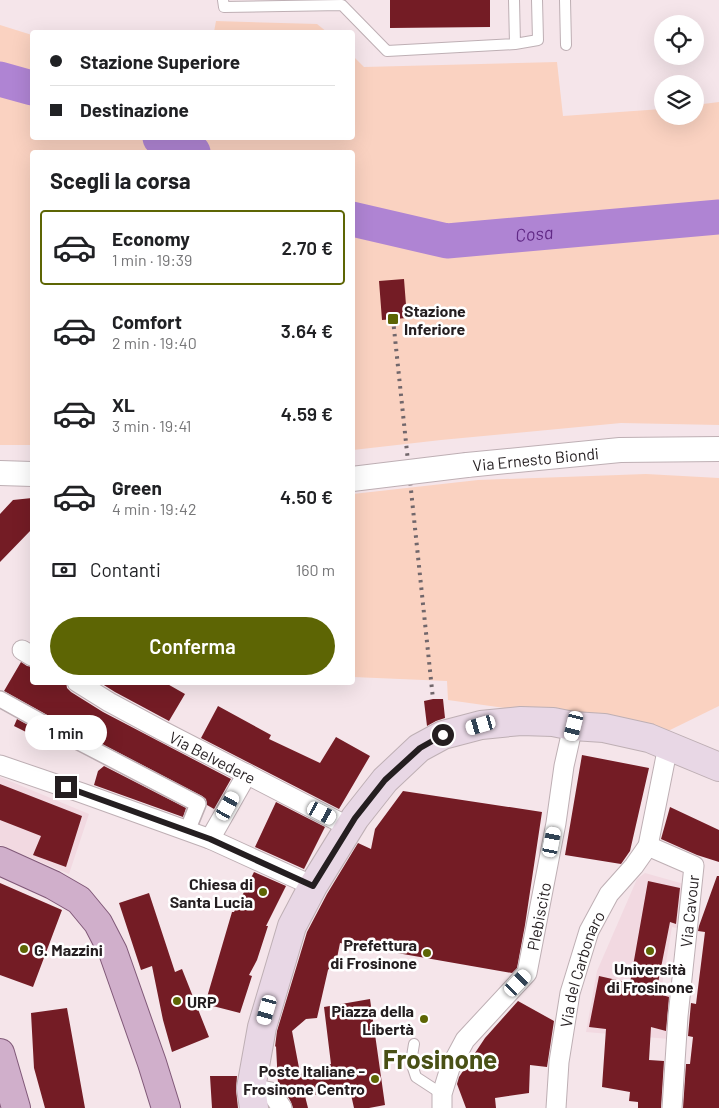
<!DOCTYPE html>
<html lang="it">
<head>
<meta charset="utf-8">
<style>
	body { margin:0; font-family:Barlow,sans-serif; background:#f6f6f6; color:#202124; height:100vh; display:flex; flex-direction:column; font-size:19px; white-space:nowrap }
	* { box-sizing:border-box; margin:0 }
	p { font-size:16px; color:#757577 }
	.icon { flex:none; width:28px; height:28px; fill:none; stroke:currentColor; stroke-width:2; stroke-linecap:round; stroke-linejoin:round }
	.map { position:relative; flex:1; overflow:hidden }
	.details { position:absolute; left:30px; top:150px; width:325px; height:535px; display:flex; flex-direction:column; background:#fff; border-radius:5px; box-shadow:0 5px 20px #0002 }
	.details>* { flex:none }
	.top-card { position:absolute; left:30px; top:30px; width:325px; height:110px; border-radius:5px; box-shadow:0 5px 20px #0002; display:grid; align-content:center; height:110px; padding:0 20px; background:#fff }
	.fabs { position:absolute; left:654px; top:15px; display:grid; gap:10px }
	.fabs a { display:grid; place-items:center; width:50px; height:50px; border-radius:50%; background:#fff; box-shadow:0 5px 20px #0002; font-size:25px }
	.end { position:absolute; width:22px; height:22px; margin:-11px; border:6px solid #241e20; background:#fff; box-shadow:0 0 0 2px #fff }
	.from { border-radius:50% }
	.bubble { position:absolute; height:35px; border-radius:18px; background:#fff; box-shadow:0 5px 20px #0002; font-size:16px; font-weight:600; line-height:35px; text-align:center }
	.car { position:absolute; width:15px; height:30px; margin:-15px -8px; border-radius:6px; box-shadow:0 0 4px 1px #0007; background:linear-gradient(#fff 24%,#345 0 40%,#fff 0 76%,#345 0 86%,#fff 0) }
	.top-card b { display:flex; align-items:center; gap:18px; height:48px; font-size:19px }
	.top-card b+b { border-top:1px solid #e0e0e0 }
	.top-card i { width:12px; height:12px; background:#202124 }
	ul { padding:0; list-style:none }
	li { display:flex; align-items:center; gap:15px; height:75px; margin:0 10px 8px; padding:0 10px; border:2px solid transparent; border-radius:5px }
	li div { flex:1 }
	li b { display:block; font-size:19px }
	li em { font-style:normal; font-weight:600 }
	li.current { border-color:#5d6504 }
	li>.icon { width:45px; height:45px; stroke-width:1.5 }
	h2 { padding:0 20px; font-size:22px; line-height:60px }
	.pay { display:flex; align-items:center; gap:12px; height:55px; padding:0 20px; font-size:19px }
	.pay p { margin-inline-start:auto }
	.cta { display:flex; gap:10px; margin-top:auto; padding:10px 20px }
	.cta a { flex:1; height:58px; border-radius:30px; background:#5d6504; color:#fff; font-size:20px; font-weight:600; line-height:58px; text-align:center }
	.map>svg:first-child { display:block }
</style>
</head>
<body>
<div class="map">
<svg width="719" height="1108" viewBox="0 0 719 1108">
	<rect width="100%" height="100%" fill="#f5e5ea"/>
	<path fill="#f2d9e1" d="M0 777 89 814 69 874 0 845Z
		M645 873 684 884 682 929 672 927 661 992 673 995 669 1039 586 1032 597 971 637 879Z"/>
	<path fill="#fad2c1" d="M216 21 317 24 327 32H214Z
		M0 25 32 35V138H352L353 56 364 67 557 62 563 116 662 109V116H695V105L719 102V425L621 423 441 440 353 450 352 152H32V445H0Z
		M646 474 719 478V706L668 731 448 700 447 681 353 677V494L478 480Z"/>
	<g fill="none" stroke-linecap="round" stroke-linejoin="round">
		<g stroke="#af84d3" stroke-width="35">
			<path d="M0 79 32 88"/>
			<path d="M160 138 193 152"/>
			<path id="s1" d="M352 219 447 241 719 217"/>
		</g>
	</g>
	<path fill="#741c25" d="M390 0H490V27L390 28Z
		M404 279 407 318 382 320 379 281Z
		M32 498V529L0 562V514L13 500Z
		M21 662 27 666 32 667V682H66L67 688 71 692 103 712 231 779 214 809 207 805 206 799 202 796 58 721 4 691Z
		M99 682H164L185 694 169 721 115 692Z
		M433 699H443L445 718 436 721 427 726 424 701Z
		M218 706 271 735 269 739 320 763 336 737 370 756 339 809 201 738Z
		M17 719 39 731 36 737 14 726Z
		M582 755 649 768 630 851 621 864 565 855Z
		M104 766 186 808 183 817 94 785 98 771Z
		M0 784 82 816 66 867 33 855 41 836 0 820Z
		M403 791 542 812 525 925 517 968 512 973 340 943 337 958 328 970 317 1018 306 1019 292 1031 300 1073 331 1064 324 1007 370 999 385 1105 369 1108H354L350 1090 305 1096 308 1108H293L291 1102 284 1090 278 1084 276 1046 275 1047 277 1031 307 932 327 894 358 843 371 849 375 829Z
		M276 802 325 827 304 869 255 847Z
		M670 807 719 830V862L697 855 661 839Z
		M254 872 286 886 266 926H268L257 960 249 975 252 976 240 1013 205 1004 232 912H234Z
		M717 876H719V1108H683L686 1064H690L693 1037 688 1036 691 1003 696 1004 705 932 698 931 699 926Z
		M648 881 680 888 676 924 670 922 656 993 669 997 666 1031 651 1027 649 1060 664 1061 661 1108H638V1102L629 1101 630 1092 602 1087 606 1029 589 1027 599 976 630 983Z
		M0 883 62 910 33 987 0 975Z
		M149 893 175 972 182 969 209 1037 172 1052 163 1020 152 966 141 970 119 903Z
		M518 1001 554 1021 547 1067 530 1065 529 1093 495 1098 496 1108H466L457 1084 459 1077 485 1038Z
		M67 1008 85 1108H45L34 1068 31 1013Z
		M210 1076H237L236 1090 238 1108H212Z"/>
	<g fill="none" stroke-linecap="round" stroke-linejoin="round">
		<g stroke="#beafb4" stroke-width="12">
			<path id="service" d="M223 0 224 7 342 5 387 51 515 44 514 0
				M565 0 566 45
				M515 44 538 40 537 0
				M414 1044 411 1062 416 1077 442 1094"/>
		</g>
		<g stroke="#beafb4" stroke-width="18">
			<path id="pedestrian" d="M0 699 54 729 198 804 187 831"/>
		</g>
		<g stroke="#beafb4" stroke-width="21">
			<g id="minor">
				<path d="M22 650 32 656"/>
				<path id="s2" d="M77 682 109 702 161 730 349 827"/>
				<path d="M0 765 82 793 210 839 313 886"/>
				<path d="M210 839 247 774"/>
				<path d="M648 846 694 866 678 1016 672 1108"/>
				<path d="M251 1088 271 1092 282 1108"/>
				<path id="s3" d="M442 1108V1094L450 1068 465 1040 527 973 556 823 564 766 573 726"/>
				<path id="s4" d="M556 1108 559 1062 570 993 589 931 609 894 634 866 648 846 668 746"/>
			</g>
		</g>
		<g stroke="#beafb4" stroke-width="26">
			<g id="tertiary">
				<path id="s5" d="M467 465 620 450 719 449"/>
				<path d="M0 473 32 474"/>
			</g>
		</g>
		<g stroke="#beafb4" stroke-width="30">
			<path id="secondary" d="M254 1108 251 1088 262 1027 292 926 313 886 355 818 385 780 419 748 443 735 481 725 521 721 553 722 573 726 604 728 649 738 719 767"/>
		</g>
		<g stroke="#805978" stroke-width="30">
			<path id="primary" d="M0 861 53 885 79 900 98 923 113 952 152 1063 166 1108
				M0 1053 16 1108"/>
		</g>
		<use href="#service" stroke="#fff" stroke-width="10"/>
		<use href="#pedestrian" stroke="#fff" stroke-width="15"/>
		<use href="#minor" stroke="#fff" stroke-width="19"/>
		<use href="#tertiary" stroke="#fff" stroke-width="24"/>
		<use href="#secondary" stroke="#e8d7e5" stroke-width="28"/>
		<use href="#primary" stroke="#d0afcb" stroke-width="28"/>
		<path stroke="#71676b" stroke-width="4" stroke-dasharray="2.5 5" stroke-linecap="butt" d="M393 319 433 699"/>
		<g stroke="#beafb4" stroke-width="26" stroke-linecap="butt">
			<path id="tertiary-bridge" d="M352 479 467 465"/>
		</g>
		<use href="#tertiary-bridge" stroke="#fff" stroke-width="24"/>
	</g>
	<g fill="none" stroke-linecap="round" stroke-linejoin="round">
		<path stroke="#241e20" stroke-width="6" d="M66 787 210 839 313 886 355 818 385 780 420 748 443 735"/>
	</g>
	<g fill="#5d6504" stroke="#fff" stroke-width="2">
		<rect x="387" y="313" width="12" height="12" rx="2.5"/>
		<circle cx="263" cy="892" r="5"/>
		<circle cx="24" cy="949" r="5"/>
		<circle cx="650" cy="951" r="5"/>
		<circle cx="427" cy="953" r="5"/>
		<circle cx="177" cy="1001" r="5"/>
		<circle cx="424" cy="1019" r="5"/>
		<circle cx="375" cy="1079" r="5"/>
	</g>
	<g text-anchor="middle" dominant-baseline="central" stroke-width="5" stroke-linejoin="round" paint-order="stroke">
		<g font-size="16" font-weight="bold" fill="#241e20" stroke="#fff" text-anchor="end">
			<text x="404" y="310" text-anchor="start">Stazione<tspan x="404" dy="18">Inferiore</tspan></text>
			<text x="253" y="883">Chiesa di<tspan x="253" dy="18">Santa Lucia</tspan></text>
			<text x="417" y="944">Prefettura<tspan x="417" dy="18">di Frosinone</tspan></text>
			<text x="34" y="949" text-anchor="start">G. Mazzini</text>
			<text x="650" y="968" text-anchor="middle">Università<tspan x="650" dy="18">di Frosinone</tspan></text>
			<text x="187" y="1001" text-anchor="start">URP</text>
			<text x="414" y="1010">Piazza della<tspan x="414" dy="18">Libertà</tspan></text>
			<text x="365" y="1070">Poste Italiane -<tspan x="365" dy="18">Frosinone Centro</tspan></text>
		</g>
		<g font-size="16" fill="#241e20" stroke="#fff">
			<text stroke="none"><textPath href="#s5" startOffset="69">Via Ernesto Biondi</textPath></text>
			<text stroke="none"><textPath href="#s2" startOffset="155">Via Belvedere</textPath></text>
			<text transform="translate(689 911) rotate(-84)">Via Cavour</text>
			<text stroke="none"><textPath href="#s3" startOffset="222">Plebiscito</textPath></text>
			<text stroke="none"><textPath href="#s4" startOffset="142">Via del Carbonaro</textPath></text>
		</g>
		<g font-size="18" font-style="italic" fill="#612986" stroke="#fff">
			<text stroke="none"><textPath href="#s1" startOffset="185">Cosa</textPath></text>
		</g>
		<g font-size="26" font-weight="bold" fill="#495015" stroke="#fff">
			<text x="440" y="1058">Frosinone</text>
		</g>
	</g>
</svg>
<div class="fabs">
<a><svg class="icon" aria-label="locate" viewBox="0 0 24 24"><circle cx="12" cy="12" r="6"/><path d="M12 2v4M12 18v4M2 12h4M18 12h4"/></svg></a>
<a><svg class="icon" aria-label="layers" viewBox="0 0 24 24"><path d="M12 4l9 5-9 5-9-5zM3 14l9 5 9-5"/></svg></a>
</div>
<i class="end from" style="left:443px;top:735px"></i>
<i class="end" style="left:66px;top:787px"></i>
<div class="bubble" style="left:25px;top:715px;width:82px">1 min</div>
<i class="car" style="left:481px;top:725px;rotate:254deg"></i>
<i class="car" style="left:574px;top:726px;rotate:194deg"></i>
<i class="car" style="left:228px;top:806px;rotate:29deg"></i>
<i class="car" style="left:322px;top:813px;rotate:118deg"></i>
<i class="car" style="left:552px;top:842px;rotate:11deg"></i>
<i class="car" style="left:518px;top:983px;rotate:44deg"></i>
<i class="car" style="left:267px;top:1010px;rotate:196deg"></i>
<div class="top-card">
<b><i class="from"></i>Stazione Superiore</b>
<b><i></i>Destinazione</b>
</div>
<section class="details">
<h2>Scegli la corsa</h2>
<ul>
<li class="current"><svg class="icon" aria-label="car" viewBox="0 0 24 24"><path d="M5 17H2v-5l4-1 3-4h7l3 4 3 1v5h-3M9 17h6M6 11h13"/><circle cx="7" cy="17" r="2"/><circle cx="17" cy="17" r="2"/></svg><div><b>Economy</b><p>1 min · 19:39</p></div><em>2.70 €</em></li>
<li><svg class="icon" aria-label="car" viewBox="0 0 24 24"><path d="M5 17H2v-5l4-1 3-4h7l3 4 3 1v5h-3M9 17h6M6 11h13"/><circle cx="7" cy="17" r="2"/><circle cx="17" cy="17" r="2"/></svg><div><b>Comfort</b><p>2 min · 19:40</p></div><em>3.64 €</em></li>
<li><svg class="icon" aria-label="car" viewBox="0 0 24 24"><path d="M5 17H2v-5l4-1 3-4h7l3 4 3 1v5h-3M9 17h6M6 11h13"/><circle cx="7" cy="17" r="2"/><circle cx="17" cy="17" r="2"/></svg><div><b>XL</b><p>3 min · 19:41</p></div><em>4.59 €</em></li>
<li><svg class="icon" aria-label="car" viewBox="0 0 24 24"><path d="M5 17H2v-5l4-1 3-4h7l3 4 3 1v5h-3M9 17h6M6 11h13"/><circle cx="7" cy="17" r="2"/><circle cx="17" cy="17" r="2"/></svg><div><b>Green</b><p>4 min · 19:42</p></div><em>4.50 €</em></li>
</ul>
<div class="pay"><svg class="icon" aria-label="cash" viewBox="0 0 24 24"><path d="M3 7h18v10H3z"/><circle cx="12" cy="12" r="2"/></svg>Contanti<p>160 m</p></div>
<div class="cta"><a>Conferma</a></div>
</section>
</div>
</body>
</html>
